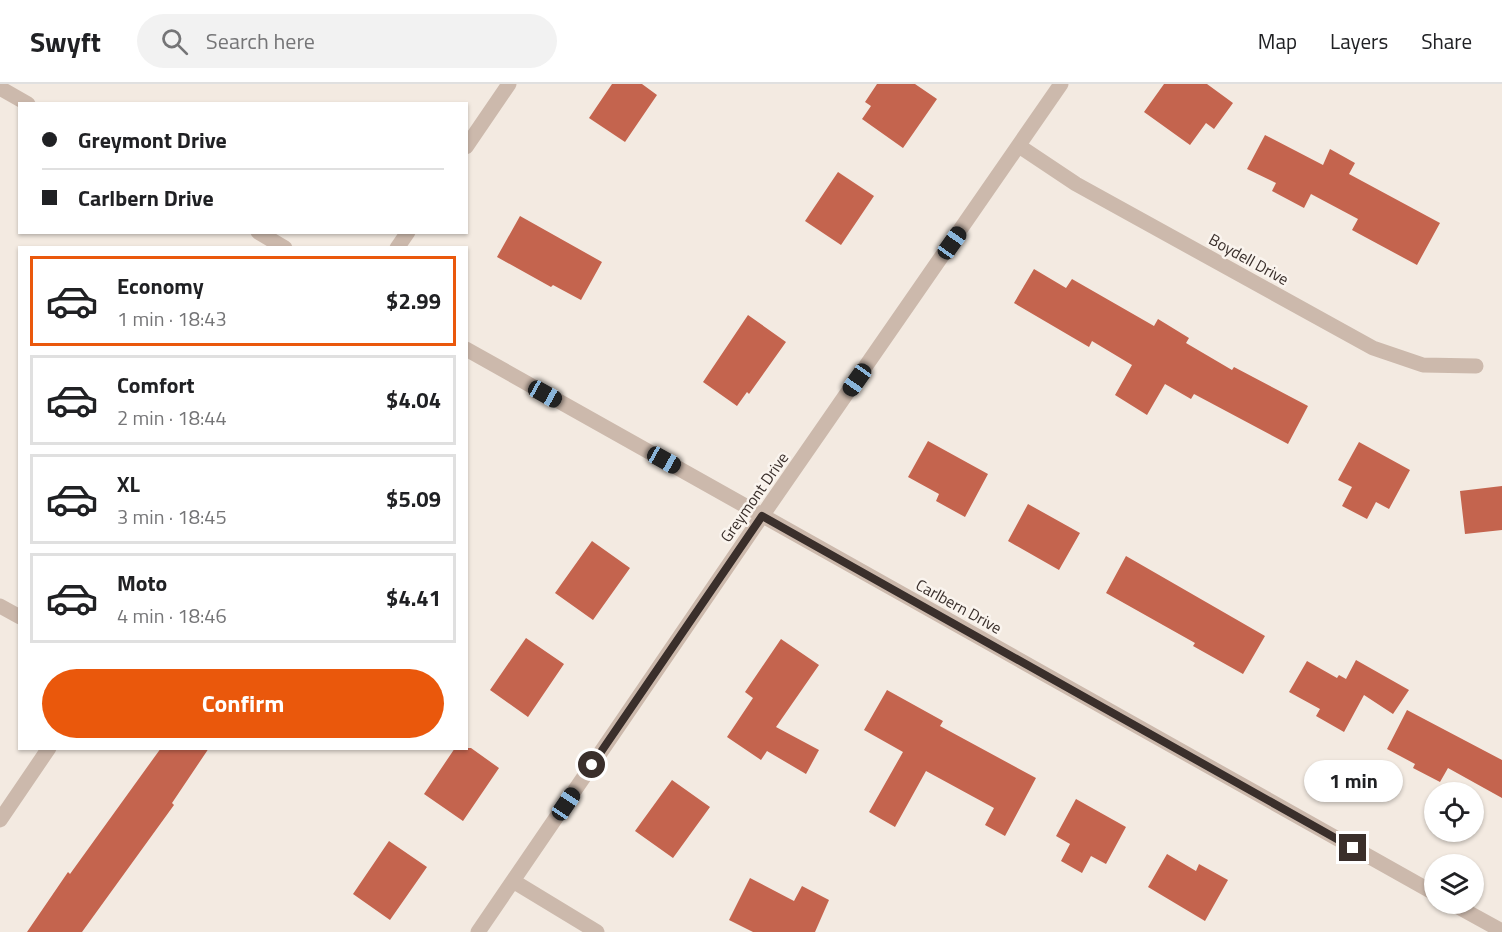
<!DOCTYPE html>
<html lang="en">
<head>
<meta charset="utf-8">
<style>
	body { margin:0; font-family:"Titillium Web",sans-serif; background:#f2f2f2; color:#202124; height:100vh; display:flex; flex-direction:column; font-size:22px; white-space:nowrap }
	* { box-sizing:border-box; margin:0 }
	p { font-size:20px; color:#757577 }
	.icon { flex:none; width:33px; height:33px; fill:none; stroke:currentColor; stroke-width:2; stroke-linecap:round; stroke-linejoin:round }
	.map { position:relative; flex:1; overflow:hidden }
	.side { position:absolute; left:18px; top:162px; width:450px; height:504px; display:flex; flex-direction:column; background:#fff; border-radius:0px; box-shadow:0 2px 4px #0004 }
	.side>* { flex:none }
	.guide { position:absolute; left:18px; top:18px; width:450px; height:132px; border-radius:0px; box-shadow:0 2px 4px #0004; display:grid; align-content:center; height:132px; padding:0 24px; background:#fff }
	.buttons { position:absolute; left:1424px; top:698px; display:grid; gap:12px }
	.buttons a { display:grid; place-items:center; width:60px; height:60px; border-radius:50%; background:#fff; box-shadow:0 2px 4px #0004; font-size:30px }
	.end { position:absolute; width:27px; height:27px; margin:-14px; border:8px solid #3a2f2b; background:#fff; box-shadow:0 0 0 3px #fff }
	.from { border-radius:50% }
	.bubble { position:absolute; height:42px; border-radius:21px; background:#fff; box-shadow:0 2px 4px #0004; font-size:20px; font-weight:700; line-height:42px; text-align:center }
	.car { position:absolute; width:18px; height:36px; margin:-18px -9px; border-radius:8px; box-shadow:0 0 4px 2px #0007; background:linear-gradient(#222 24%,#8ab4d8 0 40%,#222 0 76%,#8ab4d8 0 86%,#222 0) }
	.guide b { display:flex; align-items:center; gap:21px; height:57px; font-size:22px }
	.guide b+b { border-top:2px solid #e0e0e0 }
	.guide i { width:15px; height:15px; background:#202124 }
	ul { padding:10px 0 0; list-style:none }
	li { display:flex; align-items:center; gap:18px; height:90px; margin:0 12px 9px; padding:0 12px; border:3px solid #e0e0e0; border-radius:0px }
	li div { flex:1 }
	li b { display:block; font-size:22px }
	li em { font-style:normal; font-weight:700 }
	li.on { border-color:#ea580c }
	li>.icon { width:54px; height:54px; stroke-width:1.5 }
	.button { display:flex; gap:12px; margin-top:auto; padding:12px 24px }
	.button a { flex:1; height:69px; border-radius:36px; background:#ea580c; color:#fff; font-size:24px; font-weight:700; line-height:69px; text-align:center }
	header { display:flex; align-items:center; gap:36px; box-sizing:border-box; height:84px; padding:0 30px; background:#fff; border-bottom:2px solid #e0e0e0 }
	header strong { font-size:28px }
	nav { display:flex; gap:33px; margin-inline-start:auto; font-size:21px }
	.search { width:420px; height:54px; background:#f2f2f2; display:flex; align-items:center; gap:15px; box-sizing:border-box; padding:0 21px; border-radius:33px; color:#757577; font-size:22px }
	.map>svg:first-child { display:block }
</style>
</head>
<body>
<header>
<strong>Swyft</strong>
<div class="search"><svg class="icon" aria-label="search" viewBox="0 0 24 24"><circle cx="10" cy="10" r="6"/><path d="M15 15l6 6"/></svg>Search here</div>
<nav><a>Map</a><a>Layers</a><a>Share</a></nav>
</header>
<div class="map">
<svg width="1502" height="848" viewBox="0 0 1502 848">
	<rect width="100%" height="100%" fill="#f3eae1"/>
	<path fill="#c4644e" d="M612 0H642L657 11 625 58 589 34Z
		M877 0H915L937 15 903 64 862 35 871 22 865 18Z
		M1164 0H1207L1233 19 1214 45 1206 39 1190 61 1144 28Z
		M1265 51 1323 81 1330 65 1355 79 1349 90 1440 139 1417 181 1352 146 1358 135 1311 110 1304 124 1272 107 1276 99 1247 85Z
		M838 88 874 112 841 161 805 137Z
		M520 132 602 178 581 216 553 201 551 203 497 173Z
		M1034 185 1066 204 1072 195 1154 242 1158 235 1189 254 1186 259 1232 286 1234 283 1308 322 1288 360 1194 310 1191 315 1165 300 1147 331 1115 311 1132 281 1092 257 1089 263 1014 219Z
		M748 231 786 258 749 310 747 308 737 322 703 298Z
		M928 357 988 390 965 433 936 417 939 410 908 393Z
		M1359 358 1410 386 1389 425 1376 418 1367 435 1342 422 1352 403 1338 396Z
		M1502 402V446L1465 450 1460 407Z
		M1028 420 1080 449 1059 486 1008 457Z
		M592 457 630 484 593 536 555 509Z
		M1126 472 1265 552 1243 590 1193 562 1195 559 1106 509Z
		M526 554 564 580 528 633 490 606Z
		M781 555 819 581 776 643 819 666 806 690 767 667 761 676 727 653 753 614 745 608Z
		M1356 576 1409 606 1393 630 1364 611 1344 648 1316 632 1320 625 1289 608 1307 577 1337 594 1339 591 1346 595Z
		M887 606 943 637 940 642 1036 694 1005 752 985 741 994 724 926 687 895 743 869 728 903 668 864 646Z
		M1407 626 1502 676V714L1448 684 1440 698 1413 684 1415 680 1387 665Z
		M161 664H209L172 719 174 721 82 848H27L68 788 70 790Z
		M455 664H471L499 684 463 737 424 710Z
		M672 696 710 723 673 774 635 747Z
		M1076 715 1126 743 1106 780 1091 772 1082 789 1061 777 1070 760 1056 752Z
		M389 757 427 783 390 836 353 810Z
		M1167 770 1196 787 1199 780 1228 796 1205 837 1148 803Z
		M750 794 794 817 802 802 829 816 815 848H753L729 836Z"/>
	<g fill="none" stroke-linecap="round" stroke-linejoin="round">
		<path stroke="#ccb9ac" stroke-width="15" d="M0 4 28 20
			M1019 62 1076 100 1373 264 1423 281 1476 282
			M466 63 509 0
			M258 148 285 164
			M397 164 408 148
			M466 265 1434 809
			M0 522 20 533
			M0 736 49 664
			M513 797 597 848
			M1451 819 1502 847
			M478 848 762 432 1061 0"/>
	</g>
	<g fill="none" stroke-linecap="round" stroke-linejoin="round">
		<path stroke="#3a2f2b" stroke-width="8" d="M592 681 762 432 1353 764"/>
	</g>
	<g text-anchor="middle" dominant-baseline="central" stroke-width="5" stroke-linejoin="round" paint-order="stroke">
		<g font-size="16" fill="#3a2f2b" stroke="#faf4ee">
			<text transform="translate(1249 175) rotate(29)">Boydell Drive</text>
			<text transform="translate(754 413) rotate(-55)">Greymont Drive</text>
			<text transform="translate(959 522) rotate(29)">Carlbern Drive</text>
		</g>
	</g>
</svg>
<div class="buttons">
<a><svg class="icon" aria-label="locate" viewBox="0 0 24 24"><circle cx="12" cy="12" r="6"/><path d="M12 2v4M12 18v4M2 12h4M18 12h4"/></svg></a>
<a><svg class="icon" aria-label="layers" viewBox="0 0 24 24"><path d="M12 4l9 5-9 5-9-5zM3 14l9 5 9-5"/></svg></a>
</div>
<i class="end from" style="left:592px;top:681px"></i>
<i class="end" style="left:1353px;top:764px"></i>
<div class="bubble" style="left:1304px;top:676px;width:99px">1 min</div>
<i class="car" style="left:952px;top:159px;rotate:35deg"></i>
<i class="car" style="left:857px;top:296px;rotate:215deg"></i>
<i class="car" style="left:545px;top:310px;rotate:119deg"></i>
<i class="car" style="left:664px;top:376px;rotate:119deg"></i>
<i class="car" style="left:566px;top:720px;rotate:34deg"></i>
<div class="guide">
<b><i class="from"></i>Greymont Drive</b>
<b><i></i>Carlbern Drive</b>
</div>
<section class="side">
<ul>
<li class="on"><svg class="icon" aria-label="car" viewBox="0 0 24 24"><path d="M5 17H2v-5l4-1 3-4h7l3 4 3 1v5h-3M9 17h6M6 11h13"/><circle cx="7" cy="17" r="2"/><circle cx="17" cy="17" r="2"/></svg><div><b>Economy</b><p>1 min · 18:43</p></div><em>$2.99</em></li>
<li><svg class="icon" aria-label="car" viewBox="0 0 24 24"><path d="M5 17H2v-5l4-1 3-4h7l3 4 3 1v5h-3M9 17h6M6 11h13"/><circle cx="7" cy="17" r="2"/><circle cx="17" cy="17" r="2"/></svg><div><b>Comfort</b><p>2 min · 18:44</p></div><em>$4.04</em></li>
<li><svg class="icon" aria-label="car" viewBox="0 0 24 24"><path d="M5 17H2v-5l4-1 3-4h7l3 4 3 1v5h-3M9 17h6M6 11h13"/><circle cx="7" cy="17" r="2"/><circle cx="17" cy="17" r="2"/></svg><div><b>XL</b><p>3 min · 18:45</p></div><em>$5.09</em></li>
<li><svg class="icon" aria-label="car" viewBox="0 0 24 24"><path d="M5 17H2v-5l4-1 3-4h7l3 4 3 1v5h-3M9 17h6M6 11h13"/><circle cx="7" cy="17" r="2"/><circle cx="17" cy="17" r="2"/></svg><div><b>Moto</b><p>4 min · 18:46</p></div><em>$4.41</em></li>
</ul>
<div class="button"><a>Confirm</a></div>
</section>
</div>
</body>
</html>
